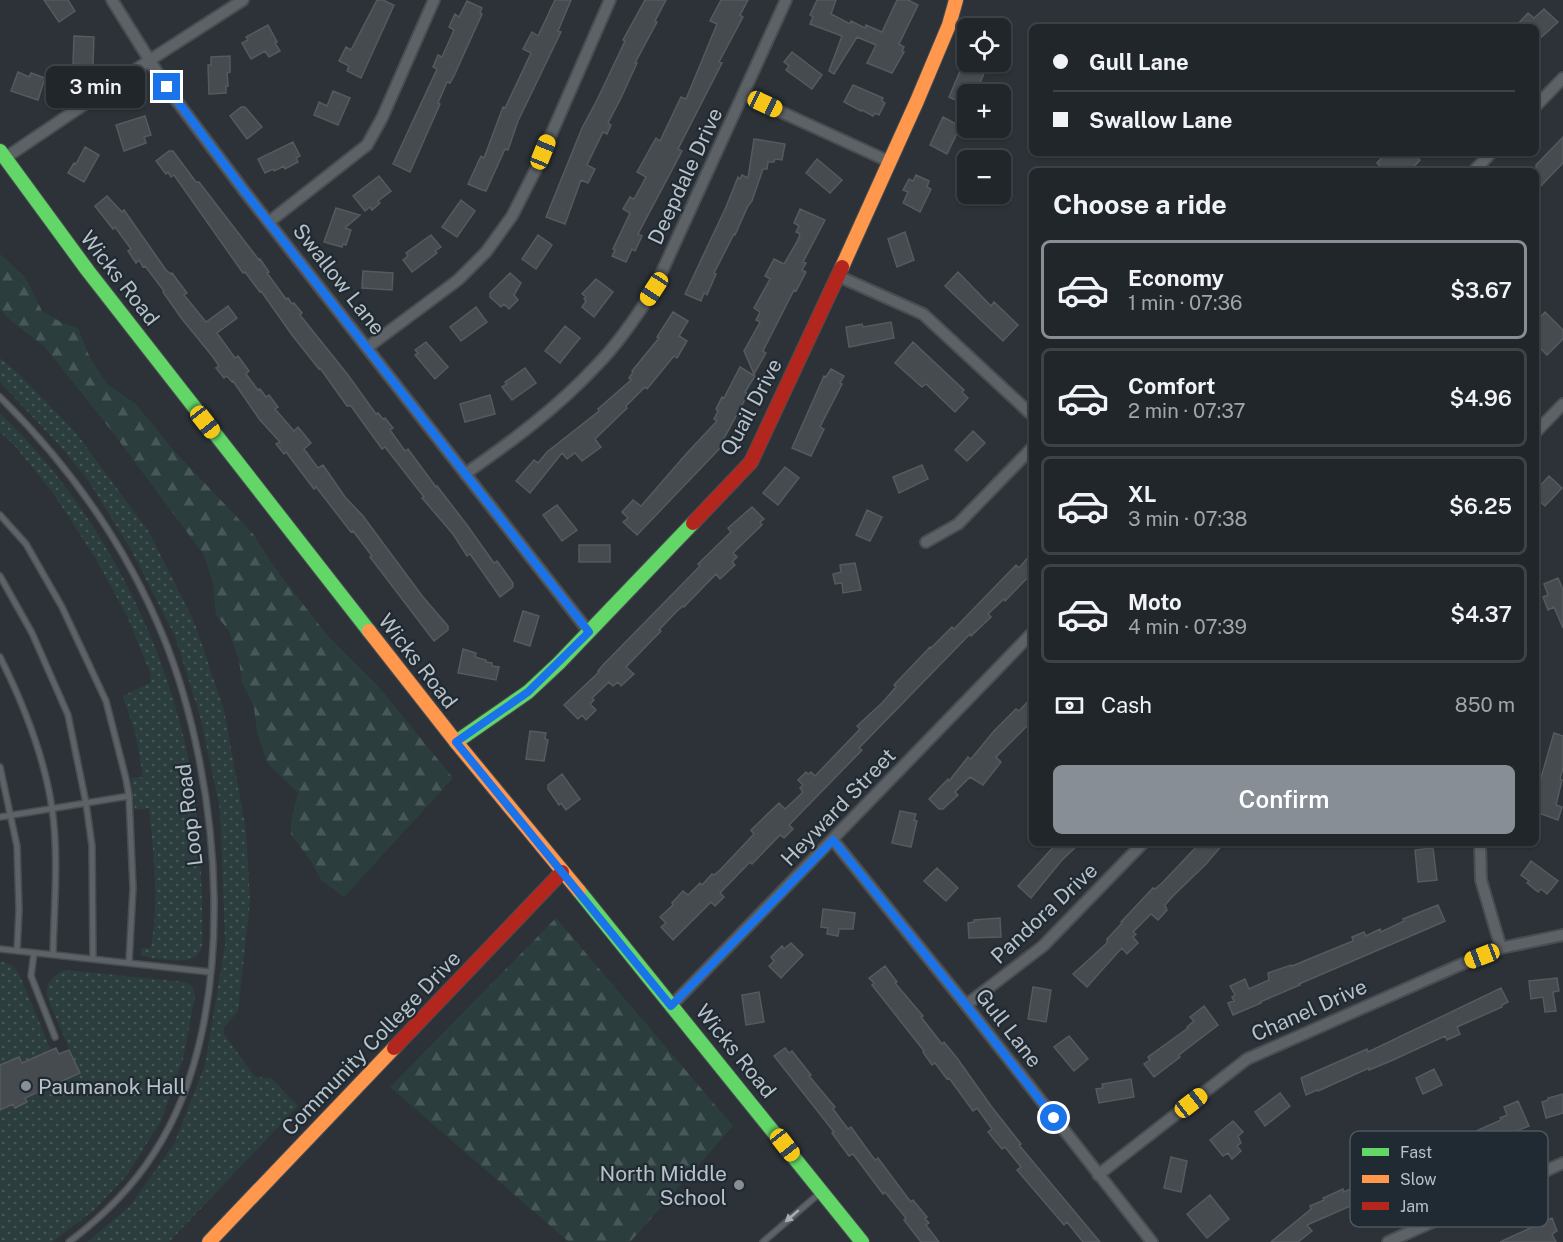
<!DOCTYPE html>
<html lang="en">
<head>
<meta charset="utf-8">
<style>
	body { margin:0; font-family:"Public Sans",sans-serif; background:#2d3236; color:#f1f3f6; height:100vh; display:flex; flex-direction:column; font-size:22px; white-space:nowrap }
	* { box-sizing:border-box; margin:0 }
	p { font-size:20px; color:#a2a5a8 }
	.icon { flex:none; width:33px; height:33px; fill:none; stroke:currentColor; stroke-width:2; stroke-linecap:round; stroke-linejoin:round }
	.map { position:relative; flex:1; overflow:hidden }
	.panel { position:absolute; left:1029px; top:168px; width:510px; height:678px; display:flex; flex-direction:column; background:#21262a; border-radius:9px; box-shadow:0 2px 4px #0004,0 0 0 2px #3e4347 }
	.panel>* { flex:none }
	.hud { position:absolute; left:1029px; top:24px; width:510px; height:132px; border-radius:9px; box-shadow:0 2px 4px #0004,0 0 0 2px #3e4347; display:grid; align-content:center; height:132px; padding:0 24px; background:#21262a }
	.fabs { position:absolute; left:957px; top:18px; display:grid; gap:12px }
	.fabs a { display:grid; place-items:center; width:54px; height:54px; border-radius:9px; background:#21262a; box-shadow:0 2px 4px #0004,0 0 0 2px #3e4347; font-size:30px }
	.end { position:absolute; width:27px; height:27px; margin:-14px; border:8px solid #1a73e8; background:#fff; box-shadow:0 0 0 3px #fff }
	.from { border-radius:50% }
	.bubble { position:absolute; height:42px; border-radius:9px; background:#21262a; box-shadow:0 2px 4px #0004,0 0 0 2px #3e4347; font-size:20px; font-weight:600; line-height:42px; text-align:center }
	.car { position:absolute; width:18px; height:36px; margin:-18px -9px; border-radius:8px; box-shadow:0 0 4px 2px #0007; background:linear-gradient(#f5c518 24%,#345 0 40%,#f5c518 0 76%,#345 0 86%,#f5c518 0) }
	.hud b { display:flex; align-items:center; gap:21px; height:57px; font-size:22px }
	.hud b+b { border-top:2px solid #3e4347 }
	.hud i { width:15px; height:15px; background:#f1f3f6 }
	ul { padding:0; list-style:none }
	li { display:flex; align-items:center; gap:18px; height:99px; margin:0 12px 9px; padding:0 12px; border:3px solid #3e4347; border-radius:9px }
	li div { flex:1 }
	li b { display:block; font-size:22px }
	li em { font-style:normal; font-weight:600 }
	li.on { border-color:#878e96 }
	li>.icon { width:54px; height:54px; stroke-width:1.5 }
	h2 { padding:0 24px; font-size:27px; line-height:72px }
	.pay { display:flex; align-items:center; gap:15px; height:66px; padding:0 24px; font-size:22px }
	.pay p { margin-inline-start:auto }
	.primary-button { display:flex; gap:12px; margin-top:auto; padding:12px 24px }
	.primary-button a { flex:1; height:69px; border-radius:9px; background:#878e96; color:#fff; font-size:24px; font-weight:600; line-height:69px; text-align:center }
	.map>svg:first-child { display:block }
</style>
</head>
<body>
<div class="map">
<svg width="1563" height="1242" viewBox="0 0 1563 1242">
	<defs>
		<pattern id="grass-dots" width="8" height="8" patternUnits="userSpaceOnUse" patternTransform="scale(1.5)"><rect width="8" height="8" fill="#2b3e3d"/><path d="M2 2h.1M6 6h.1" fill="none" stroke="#485858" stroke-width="1.8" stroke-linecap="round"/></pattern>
		<pattern id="forest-firs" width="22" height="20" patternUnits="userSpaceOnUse" patternTransform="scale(1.5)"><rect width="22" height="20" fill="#2b3e3d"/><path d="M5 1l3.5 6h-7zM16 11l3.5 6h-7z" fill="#485858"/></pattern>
	</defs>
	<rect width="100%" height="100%" fill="#2c3238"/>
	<path fill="url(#grass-dots)" d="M0 358 19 374 76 433 149 532 194 621 224 710 246 830 250 902 238 1011 224 1028V1034L255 1077 271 1078 298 1106 169 1242H87L130 1206 174 1144 205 1065 225 945 221 827 219 804 200 716 175 636 130 548 88 480 62 448 0 382Z
		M0 413C90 499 157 621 185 743 200 809 203 878 202 947 197 969 158 958 141 956V948H151C159 899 154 857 149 808L135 810 131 778 143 777 136 736 123 696 151 682 150 672 127 616 96 559 53 493 14 445 0 432Z
		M0 961 13 966 19 974 51 1050 22 1063 18 1057 8 1062 10 1067 0 1066Z
		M65 970 185 982C193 985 194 988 195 996L183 1059 161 1121 127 1175 93 1211 52 1242H0V1110L13 1104 15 1108 26 1103 25 1098 80 1073 47 997C45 982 52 976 65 970Z"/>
	<path fill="url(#forest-firs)" d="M0 254 25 277 42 311 64 324 78 328 90 358 107 384 136 404 175 452 254 535 275 568 327 635 378 686 453 778 344 897 321 880 311 861 291 834V820L298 793 268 764 257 733 254 707 242 682 239 661 229 631 216 615 213 584 204 555 111 430 44 346 11 321 0 309Z
		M556 918 733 1126 630 1242H569L390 1087Z"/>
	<path fill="#464b50" stroke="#555a5f" stroke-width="1.5" d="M44 0H68L75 11 59 22Z
		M377 0H383L394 5 361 78 347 71 349 66 339 61 346 47 351 50Z
		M555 0H571L558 31 561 32 518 121 508 150 505 149 486 191 482 190 468 184 481 156 484 158 503 107 505 108 531 53 523 49 532 32 538 36Z
		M645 0H666L655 21 657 22 635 63H637L621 98 608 123 611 125 607 134 603 132 587 165 595 169 588 183 581 180 565 224 546 217 582 128 597 100 625 41 623 40Z
		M721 0H748L740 15 743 17 719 62 722 63 678 149 682 151 638 234 642 236 635 251 632 249 626 262 612 256 615 250 613 249 630 213 623 209 630 197 634 199 646 177 637 172 656 138 660 141 681 97 686 99 717 24 710 21Z
		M817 0H836L831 14 850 24 851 21 865 28 866 25 882 32 897 0H908L918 5 899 44 904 47 902 51 904 52 892 73 867 63 876 45 857 37 834 74 829 71 842 36 810 24 813 17 810 15Z
		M467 1 482 8 480 13 482 14 454 76 450 83 447 82 438 103 440 104 410 172 393 164 437 69 433 67 438 55 442 57 454 30 449 27 455 14 459 17Z
		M1544 9 1558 22 1536 42V27H1515L1528 13 1534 18Z
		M268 25 277 42 275 43 280 51 269 57 265 51 251 59 242 43 248 40 246 37Z
		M74 36 94 37 93 65 73 64Z
		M792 52 822 75 812 89 786 70 789 66 784 62Z
		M230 56V72L227 73 228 86H226V93L209 94 208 65H211V57Z
		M964 62H989L975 94H968V105L949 97Z
		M18 72 29 77 31 73 45 78 38 100 11 91Z
		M853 85 883 98 882 101 885 103 879 115 875 113 873 116 862 110 861 111 844 102Z
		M333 91 350 98 338 125 314 115 319 102 327 106Z
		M241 107H245L262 127 247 139 230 116Z
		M145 116 151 135 144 137 146 143 124 151 116 125Z
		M943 117 958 125 956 130 958 131 947 154 930 145Z
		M1563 137V163L1536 191V165Z
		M754 139 785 144 782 160 775 159 774 162H768L767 169H763L752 201 748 206 735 235 734 234 714 273 716 274 707 295 704 293 701 301 685 294 726 207 738 177 740 179 742 175 748 178Z
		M293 142 300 156 296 158 298 162 285 169 284 166 274 171 273 169 265 173 258 159Z
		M85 147 99 155 84 182 68 173 74 163 76 164Z
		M169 151H173L196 182H199L259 260 260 259 269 272 267 273 286 299 288 298 292 304 294 303 302 313 300 315 348 375 376 414 378 413 383 419 385 418 393 428 390 430 405 451 408 449 436 487 437 486 467 525 494 563 497 561 513 583V587L500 597 470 554 467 556 453 534 422 498 424 497 385 447 382 449 351 406H347L320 368 319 369 292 335 261 291 260 292 245 272 243 273 174 175 171 177 168 172 166 174 156 161Z
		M1386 153H1412L1420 160 1410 171H1385L1377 163Z
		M817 159 842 180 830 193 806 173Z
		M916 175 929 181 927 187 931 189 920 212 903 203 908 192 903 190 909 179 913 181Z
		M379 176 391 191 378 201 380 203 372 210 370 207 365 211 353 196Z
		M107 196 122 212 124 210 166 270 171 274 172 273 187 293 184 295 206 322 228 306 237 318 217 333 235 358 238 356 249 371 246 374 258 390 260 389 266 397 269 395 278 407 275 409 294 431 298 427 311 443 304 449 318 468 323 465 345 497 363 516 423 597 448 626V630L434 641 370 557 372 556 353 531 351 532 316 487 314 489 286 452 284 454 276 444 280 442 260 420 233 381 232 382 227 376 224 378 216 368 219 366 213 357 182 319 163 292 164 291 145 266 143 267 139 260 136 263 128 251 131 249 115 227 113 229 95 206Z
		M461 200 475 211 457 237 442 227Z
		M336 208 360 215 345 228 351 230 346 245 343 244 342 247 324 242Z
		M800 209 825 220 803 262 806 263 802 270 806 272 796 291 794 290 766 345 763 351 766 353 754 374 744 351 760 322 756 320 760 312 754 308 770 279 765 276 774 259 784 264 798 240 800 234 796 232 799 226 794 223Z
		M905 232 914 260 897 267 888 239Z
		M431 235 441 247 435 251 437 253 412 272 403 260 408 256 406 253Z
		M538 235 552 245 536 269 522 259Z
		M363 271 393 273 392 290 362 288Z
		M958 272 991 306 994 302 1018 325 1003 341 945 286Z
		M510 273 521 283 514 295 518 300 509 309 504 304 501 307 490 297V293Z
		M596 279 613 292 594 317 582 307 586 301 584 299 586 297 582 294Z
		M476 307 487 322 461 341 450 327Z
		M673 312 688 321 679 336 687 341 677 358 674 356 647 389 645 387 626 406 627 408 595 439 601 447 582 461 575 453 567 459 562 453 530 493 516 481 534 460 538 463 547 452 599 411 598 409 631 380 629 378 633 372 632 371 659 338 657 337Z
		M1545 312 1563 330V339L1547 355 1536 344V321Z
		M891 322 894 338 849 347 846 327 862 324 863 327Z
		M565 326 580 338 560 363 545 351Z
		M426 342 448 367 435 379 415 355 418 353 415 350Z
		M913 342 964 390 962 392 968 398 955 412 926 384 922 387 895 363Z
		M740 367 755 376 745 392 748 394 721 444 723 445 637 535 623 522 628 518 622 512 633 500 641 506 687 453 717 421 714 419 718 411 716 409 722 397 724 398Z
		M525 368 536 383 512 400 502 387 507 384 505 382Z
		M831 369 844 376 840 383 842 384 820 427 824 429 811 456 792 448 824 376 826 377Z
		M490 395 495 414 465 422 460 404Z
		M973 431 985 443 967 461 955 450Z
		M922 465 928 479 899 493 893 477Z
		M785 467 799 478 778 505 763 493Z
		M1549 476 1562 488 1545 506 1536 498V490Z
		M557 505 577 530 562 541 543 515Z
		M752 507 764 519 760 522 762 525 733 553 737 557 732 562 735 565 720 579 716 574 684 607 683 606 676 612 659 630 661 631 626 667 634 674 621 686 618 682 613 686 609 682 592 698 594 700 590 704 596 710 586 720 582 715 578 719 564 705 599 672 598 671 603 665 700 566 698 564 731 532 728 528Z
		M867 510 882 517 870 541 856 535Z
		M579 545H610V562H579Z
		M1032 553V573L1005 601 1004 599 988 614 991 617 971 636 970 634 859 748 862 750 789 825 793 829 784 838 780 835 752 864 750 862 720 893 724 897 715 906 711 902 673 940 661 927 666 923 660 917 673 905 672 903 683 891 688 895 700 883 702 885 712 874 714 875 720 870 754 834 751 830 779 803 785 809 803 792 800 788 803 785 798 780 806 772 808 774 811 772 815 776 860 729 857 726 882 703 896 687 894 685 930 647 931 648 952 627 954 629 1016 565 1019 568Z
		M855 563 861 590 843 593 842 583 835 584 833 574 841 572 840 565Z
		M1558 578 1563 590V628L1554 607 1548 610 1543 597 1548 595 1544 584Z
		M523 611 539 616 530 646 514 641Z
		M463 649 476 653 475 657 486 660V662L492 663V666L499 667 496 680 458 673Z
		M1032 697V721L996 757 1001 762 983 785 970 777 955 792 958 795 943 809H939L929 799 948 779 949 781 968 757 971 759 993 732 1016 709 1019 711Z
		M530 731 546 733 545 739 548 740 544 761 526 759Z
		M1554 733 1563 736V768L1560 779 1562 780 1556 805 1562 807 1558 820 1536 812V795Z
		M562 774 580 799 566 810 561 803 559 805 548 789V785Z
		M900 811 916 814 914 820 917 821 911 847 892 843Z
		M1057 843H1080L1062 860 1031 898 1018 886Z
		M1200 843H1224L1206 864 1173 896 1165 905 1167 910 1158 920 1151 914 1133 932 1136 934 1133 937 1138 943 1127 954 1122 948 1119 951 1087 987 1073 974 1107 943V939L1122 923 1121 922 1153 888 1155 889 1163 882Z
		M1433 848 1437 880 1418 882 1415 850Z
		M1531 861 1558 881 1547 894 1541 889 1538 892 1527 883 1529 881 1521 875Z
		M937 868 958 888 946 901 924 881Z
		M1438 905 1445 921 1434 926 1299 984 1300 985 1260 1002 1261 1003 1233 1015 1228 1003 1234 1001 1232 997 1235 995 1230 986 1245 979 1249 989 1269 980 1268 973 1291 965 1292 966 1353 941 1352 937 1364 932 1366 936 1380 929 1381 932 1404 921 1403 919Z
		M823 909 855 913 853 929H839L838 936 827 934 828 928 821 927Z
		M1000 918 1001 937 969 938 968 923 974 922V920Z
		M791 943 803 955 781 978 769 966 774 961 771 957 782 946 784 949Z
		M885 966 897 982 895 983 923 1016 921 1017 939 1040 942 1044 944 1042 957 1058 991 1106 1021 1144 1019 1145 1100 1242H1083L1067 1222 1064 1225 1017 1170 1021 1167 1005 1147 1002 1149 988 1132 992 1129 977 1108 973 1111 949 1078 947 1079 935 1063 932 1065 923 1052 924 1051 872 985 874 983 869 978Z
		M1557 978 1559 991 1553 992 1556 1011 1545 1012 1543 997 1531 999 1529 981Z
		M1033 987 1051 990 1046 1022 1028 1019Z
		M1501 988 1508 1002 1502 1005V1007L1457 1027 1460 1034 1447 1040 1445 1036 1393 1060 1369 1070V1068L1318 1091 1317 1090 1306 1095 1301 1078 1367 1049 1368 1052Z
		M759 992 764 1022 746 1025 742 995Z
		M1204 1006 1218 1025 1179 1055 1180 1057 1154 1077 1144 1064 1150 1060 1148 1057 1188 1028 1187 1027 1194 1021 1190 1017Z
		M1069 1036 1088 1059 1074 1071 1054 1047Z
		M56 1048 59 1054 69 1050 80 1073 25 1098 27 1102 15 1108 13 1104 0 1110V1065L19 1057 22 1063Z
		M785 1048 789 1053 792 1051 811 1075 809 1076 835 1107 833 1109 848 1129 851 1127 875 1160 878 1158 907 1197 911 1202 913 1200 927 1217 925 1219 929 1223 926 1225 939 1242H921L904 1220 906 1218 885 1192 883 1194 853 1154 849 1156 832 1133 834 1132 774 1056Z
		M1434 1069 1442 1085 1423 1094 1416 1078Z
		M1131 1079 1134 1097 1099 1103 1096 1089 1103 1088 1102 1084Z
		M1280 1093 1290 1106 1265 1126 1255 1112Z
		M1563 1094V1113L1546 1118 1542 1102 1548 1100V1098Z
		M1518 1101 1529 1126 1484 1144 1485 1146 1465 1156 1386 1191 1387 1193 1366 1203 1364 1200 1307 1225 1312 1231 1298 1242H1271L1311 1209 1310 1206 1324 1200 1323 1198 1343 1189 1344 1192 1432 1151 1434 1154 1457 1144 1456 1140 1501 1120 1500 1118 1507 1115 1504 1107Z
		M1233 1121 1243 1132 1238 1136 1241 1143 1237 1146 1241 1151 1232 1159 1228 1153 1223 1156 1210 1140Z
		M1171 1157 1187 1161 1181 1192 1164 1188Z
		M1210 1195 1229 1219 1207 1238 1187 1214Z
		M1552 1218 1557 1231 1552 1234 1556 1242H1500Z"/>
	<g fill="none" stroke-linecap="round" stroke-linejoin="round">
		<g stroke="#494d51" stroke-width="8">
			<path id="lane" d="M0 397C69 465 126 546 163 636 222 780 243 1017 154 1153 132 1188 102 1217 69 1242
				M0 515 26 544 62 607 106 701 126 779 129 796 0 817
				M0 576 32 633 68 715 86 803 92 846 93 959
				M0 657C24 705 44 755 52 808 59 856 54 907 53 954
				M0 767 17 846 19 910 17 951
				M129 796 133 888 129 962
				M0 949 210 972
				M34 953 31 976 55 1037
				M763 1242 821 1192"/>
		</g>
		<g stroke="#494d51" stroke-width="14">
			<path id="street" d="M112 0 167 88 245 192 589 632
				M744 95 888 161
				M1536 106 1563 78
				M5 158 150 60 243 0
				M1474 171 1491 153
				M269 222 367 145 382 118 434 0
				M838 276 923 314 1032 415
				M368 347 458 280 486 252 512 216 536 169 610 0
				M1536 432 1563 404
				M465 474C511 442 557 408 596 366 619 343 637 316 654 289L786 0
				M926 542 958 524 1032 448
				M833 840 966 1005 1152 1242
				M1480 843 1481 880 1501 948
				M966 1005 1043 946 1143 843
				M671 1006 1032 633
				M1098 1175 1247 1059 1462 964 1501 948 1563 935
				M1388 1242 1563 1163"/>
		</g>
		<g stroke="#494d51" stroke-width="16">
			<path id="fast" d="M0 151 88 271 369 631
				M456 742 528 692 559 663 693 523
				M579 891 862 1242"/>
		</g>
		<g stroke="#494d51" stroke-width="16">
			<path id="slow" d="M842 267 917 101 949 25 956 0
				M369 631 456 742 579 891
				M209 1242 394 1048"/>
		</g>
		<g stroke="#494d51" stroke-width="16">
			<path id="jam" d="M693 523 751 462 842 267
				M394 1048 562 872"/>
		</g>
		<use href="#lane" stroke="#5d6266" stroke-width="5"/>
		<use href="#street" stroke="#5d6266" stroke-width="10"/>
		<use href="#fast" stroke="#63d668" stroke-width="14"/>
		<use href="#slow" stroke="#ff974d" stroke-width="14"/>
		<use href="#jam" stroke="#b3261e" stroke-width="14"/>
	</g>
	<defs><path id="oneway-solid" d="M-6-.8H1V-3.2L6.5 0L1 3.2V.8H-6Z" transform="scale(1.5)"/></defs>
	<use fill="#a6adb4" href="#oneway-solid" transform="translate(792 1216) rotate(139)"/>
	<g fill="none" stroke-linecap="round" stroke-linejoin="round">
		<path stroke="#1a73e8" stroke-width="8" d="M167 87 245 192 589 632 528 692 456 742 671 1006 833 840 966 1005 1054 1118"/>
	</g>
	<g fill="#878e96" stroke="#202a32" stroke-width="2">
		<circle cx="26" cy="1086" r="6"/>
		<circle cx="739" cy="1185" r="6"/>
	</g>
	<g text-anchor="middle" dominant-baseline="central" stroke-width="4.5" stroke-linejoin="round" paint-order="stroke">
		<g font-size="21" fill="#b8c0c8" stroke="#202a32">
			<text transform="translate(685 176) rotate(-65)">Deepdale Drive</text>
			<text transform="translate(120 278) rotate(52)">Wicks Road</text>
			<text transform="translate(339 279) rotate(52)">Swallow Lane</text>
			<text transform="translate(751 407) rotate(-62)">Quail Drive</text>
			<text transform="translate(418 661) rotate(52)">Wicks Road</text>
			<text transform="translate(838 807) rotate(-46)">Heyward Street</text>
			<text transform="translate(189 815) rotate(-97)">Loop Road</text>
			<text transform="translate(1044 913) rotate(-43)">Pandora Drive</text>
			<text transform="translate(1309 1010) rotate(-24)">Chanel Drive</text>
			<text transform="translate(1009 1028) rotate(52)">Gull Lane</text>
			<text transform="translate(371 1043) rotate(-46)">Community College Drive</text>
			<text transform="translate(736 1051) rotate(51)">Wicks Road</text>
		</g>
		<g font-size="21" fill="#b8c0c8" stroke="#202a32" text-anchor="start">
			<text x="38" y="1086">Paumanok Hall</text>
			<text x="727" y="1173" text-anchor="end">North Middle<tspan x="727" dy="24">School</tspan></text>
		</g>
	</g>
	<rect x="1350" y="1131" width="198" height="96" rx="9" fill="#202a32" stroke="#4e575f" stroke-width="1.5"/>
	<rect x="1362" y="1148" width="27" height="8" fill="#63d668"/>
	<rect x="1362" y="1175" width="27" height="8" fill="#ff974d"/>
	<rect x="1362" y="1202" width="27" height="8" fill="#b3261e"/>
	<g font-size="16" fill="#b8c0c8">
		<text x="1400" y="1158">Fast</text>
		<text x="1400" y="1185">Slow</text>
		<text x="1400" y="1212">Jam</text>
	</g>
</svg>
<div class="fabs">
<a><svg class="icon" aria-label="locate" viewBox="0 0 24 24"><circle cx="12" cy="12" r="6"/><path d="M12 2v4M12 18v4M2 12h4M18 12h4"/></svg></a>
<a>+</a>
<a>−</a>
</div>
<i class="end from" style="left:1054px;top:1118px"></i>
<i class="end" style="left:167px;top:87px"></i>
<div class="bubble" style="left:46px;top:66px;width:99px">3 min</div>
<i class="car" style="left:765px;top:104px;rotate:115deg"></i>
<i class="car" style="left:543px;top:152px;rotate:22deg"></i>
<i class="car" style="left:654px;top:289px;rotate:213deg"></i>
<i class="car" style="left:205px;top:422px;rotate:142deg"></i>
<i class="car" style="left:1482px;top:956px;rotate:249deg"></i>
<i class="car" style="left:1191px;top:1103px;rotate:52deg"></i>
<i class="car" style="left:785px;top:1145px;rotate:142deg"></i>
<div class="hud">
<b><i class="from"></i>Gull Lane</b>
<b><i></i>Swallow Lane</b>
</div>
<section class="panel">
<h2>Choose a ride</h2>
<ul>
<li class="on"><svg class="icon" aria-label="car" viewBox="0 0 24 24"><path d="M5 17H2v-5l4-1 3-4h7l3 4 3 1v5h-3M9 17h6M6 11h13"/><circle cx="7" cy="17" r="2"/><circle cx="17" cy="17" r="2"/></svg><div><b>Economy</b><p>1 min · 07:36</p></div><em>$3.67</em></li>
<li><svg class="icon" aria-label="car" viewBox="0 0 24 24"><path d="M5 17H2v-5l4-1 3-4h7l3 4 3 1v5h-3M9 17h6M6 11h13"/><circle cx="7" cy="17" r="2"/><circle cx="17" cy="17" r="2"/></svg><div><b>Comfort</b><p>2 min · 07:37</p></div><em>$4.96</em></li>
<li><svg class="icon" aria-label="car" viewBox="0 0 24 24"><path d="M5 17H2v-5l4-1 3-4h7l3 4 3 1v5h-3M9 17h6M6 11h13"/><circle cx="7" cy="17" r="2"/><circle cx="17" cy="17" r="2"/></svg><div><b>XL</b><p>3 min · 07:38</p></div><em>$6.25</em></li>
<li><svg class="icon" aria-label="car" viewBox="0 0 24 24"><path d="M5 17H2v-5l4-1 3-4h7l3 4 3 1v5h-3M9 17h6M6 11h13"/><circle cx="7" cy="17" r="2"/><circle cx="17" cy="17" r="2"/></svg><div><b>Moto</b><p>4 min · 07:39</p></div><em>$4.37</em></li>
</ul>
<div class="pay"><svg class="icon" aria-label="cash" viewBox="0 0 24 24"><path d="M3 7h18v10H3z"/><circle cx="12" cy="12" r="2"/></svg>Cash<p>850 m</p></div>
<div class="primary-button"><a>Confirm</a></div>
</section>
</div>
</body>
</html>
